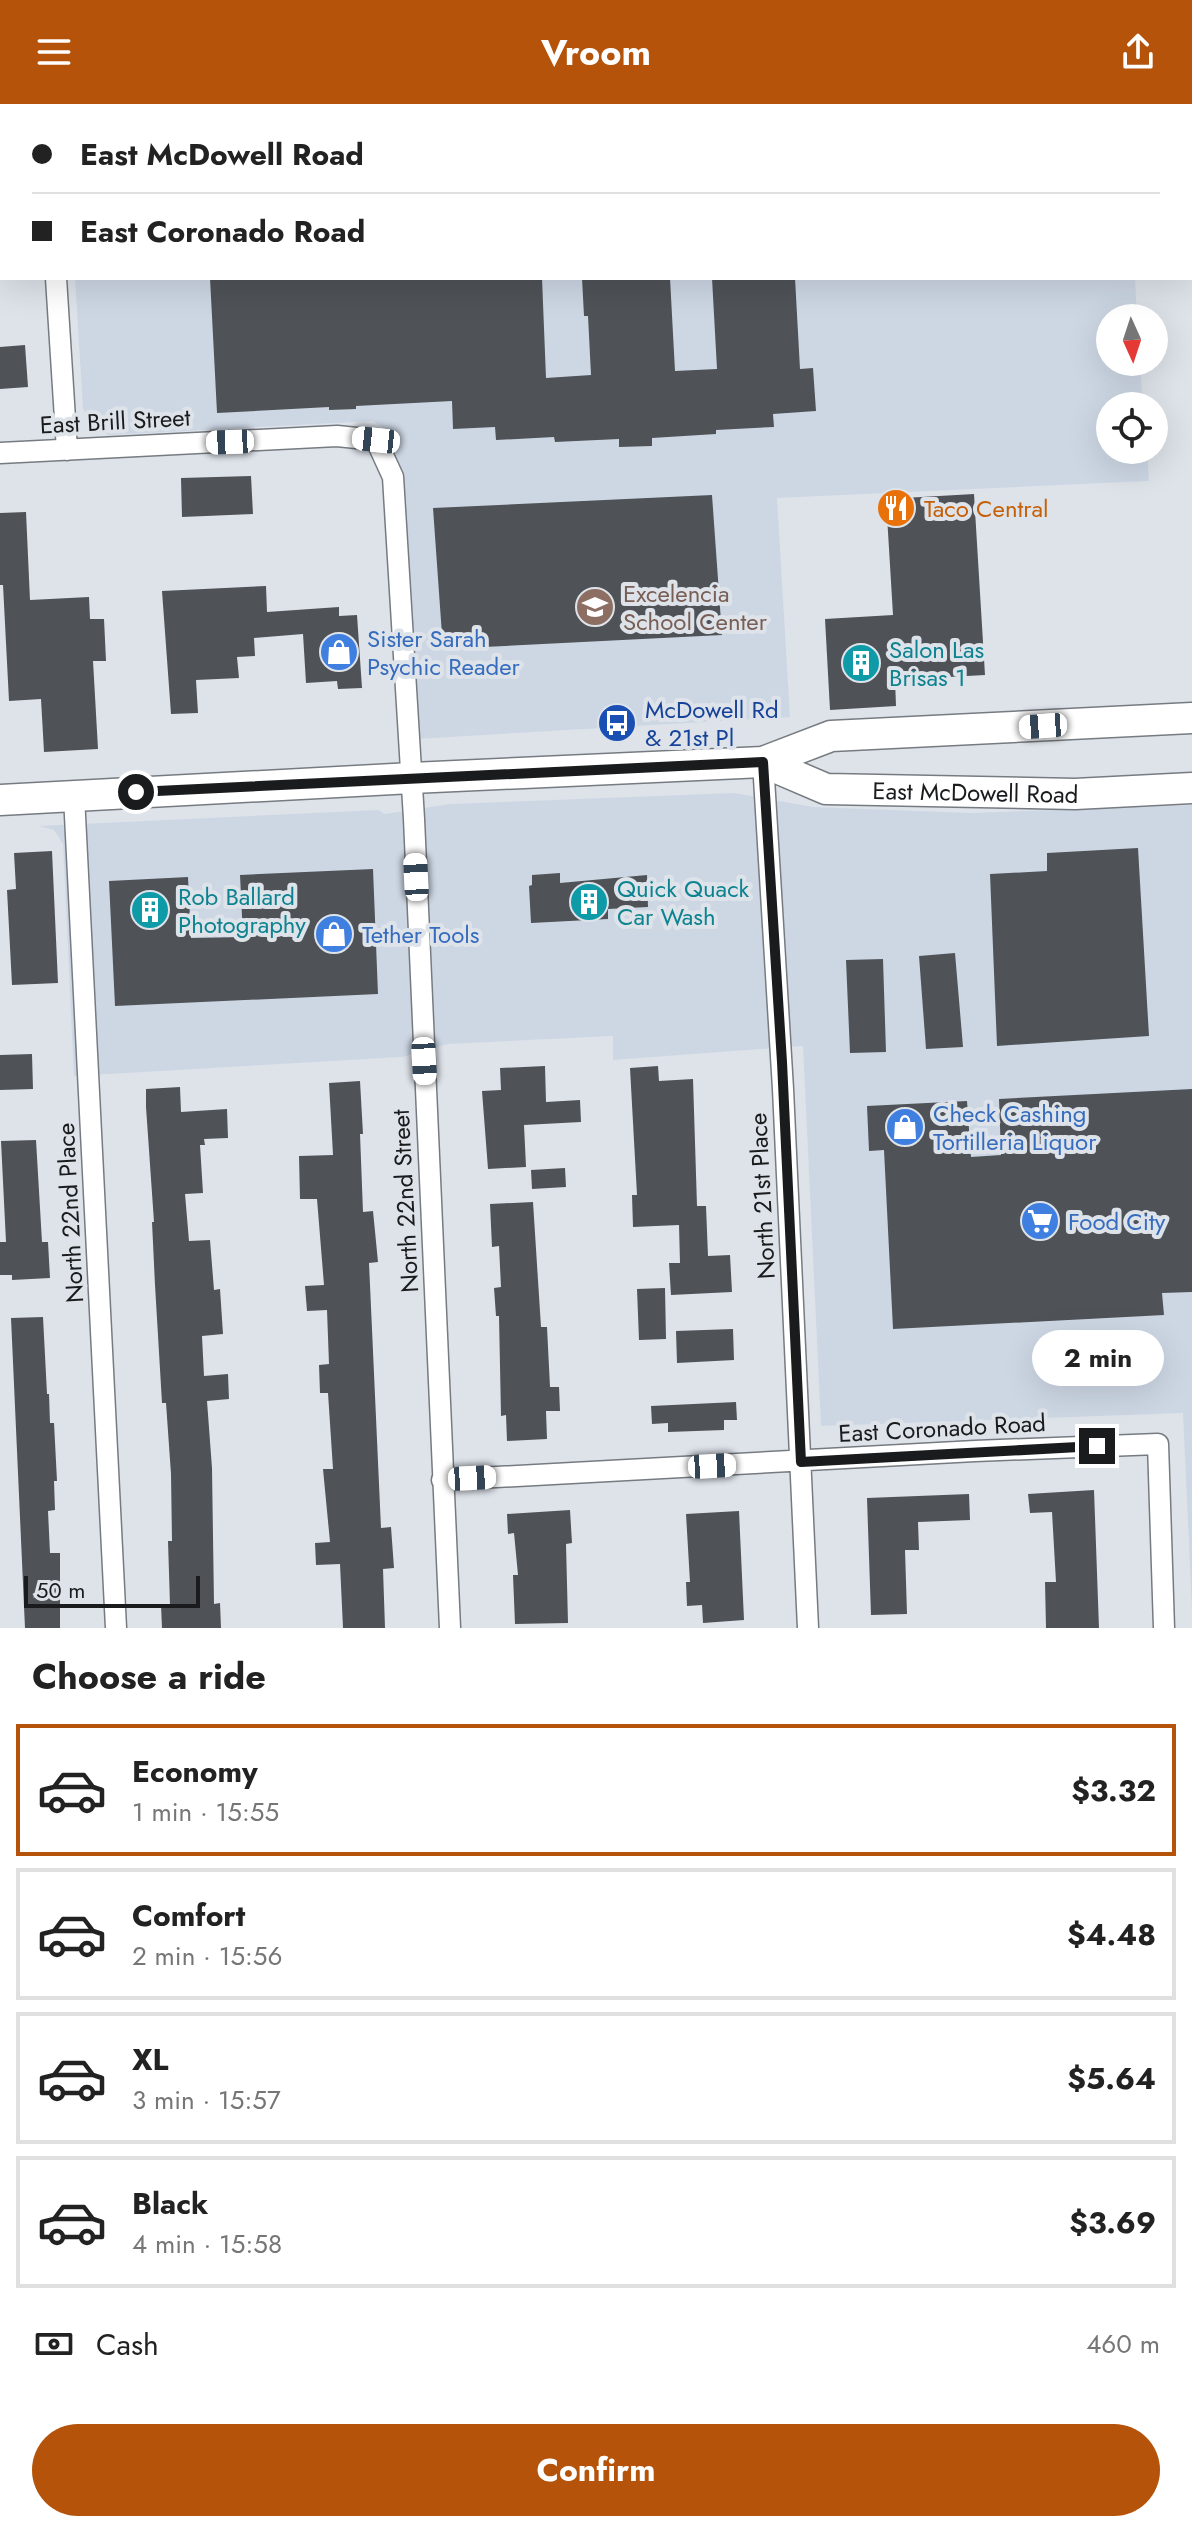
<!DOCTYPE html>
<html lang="en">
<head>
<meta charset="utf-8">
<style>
	body { margin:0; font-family:Jost,sans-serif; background:#f6f6f6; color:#222; height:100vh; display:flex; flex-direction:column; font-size:30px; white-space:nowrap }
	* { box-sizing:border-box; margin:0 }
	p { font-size:26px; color:#767676 }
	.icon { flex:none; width:44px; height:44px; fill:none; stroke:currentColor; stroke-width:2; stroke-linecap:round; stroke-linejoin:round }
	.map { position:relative; height:1524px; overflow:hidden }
	.details { display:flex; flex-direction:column; background:#fff; flex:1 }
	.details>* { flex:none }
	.banner { position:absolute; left:0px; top:0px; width:1192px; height:176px; box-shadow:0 8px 32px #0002; display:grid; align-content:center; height:176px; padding:0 32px; background:#fff }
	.needle { width:52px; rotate:177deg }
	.buttons { position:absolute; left:1096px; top:200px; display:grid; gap:16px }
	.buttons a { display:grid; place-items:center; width:72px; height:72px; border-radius:50%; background:#fff; box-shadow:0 8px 32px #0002; font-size:40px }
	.scale { position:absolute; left:24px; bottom:20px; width:176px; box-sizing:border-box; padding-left:8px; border:4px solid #191b1d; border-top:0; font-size:22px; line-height:28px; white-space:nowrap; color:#191b1d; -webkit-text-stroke:6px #dee3ea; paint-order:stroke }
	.end { position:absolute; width:36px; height:36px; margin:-18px; border:10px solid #191b1d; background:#fff; box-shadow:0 0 0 4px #fff }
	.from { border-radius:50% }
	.bubble { position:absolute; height:56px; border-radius:28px; background:#fff; box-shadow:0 8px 32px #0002; font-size:26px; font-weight:700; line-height:56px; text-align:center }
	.car { position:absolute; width:24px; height:48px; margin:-24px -12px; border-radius:10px; box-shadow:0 0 6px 2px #0007; background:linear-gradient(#fff 24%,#345 0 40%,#fff 0 76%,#345 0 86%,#fff 0) }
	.banner b { display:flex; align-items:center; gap:28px; height:76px; font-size:30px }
	.banner b+b { border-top:2px solid #e0e0e0 }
	.banner i { width:20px; height:20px; background:#222 }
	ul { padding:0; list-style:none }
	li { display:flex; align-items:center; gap:24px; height:132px; margin:0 16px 12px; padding:0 16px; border:4px solid #e0e0e0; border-radius:0px }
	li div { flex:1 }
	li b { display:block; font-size:30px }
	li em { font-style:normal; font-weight:700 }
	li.on { border-color:#b45309 }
	li>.icon { width:72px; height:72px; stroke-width:1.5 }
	h2 { padding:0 32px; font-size:36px; line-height:96px }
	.pay { display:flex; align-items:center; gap:20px; height:88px; padding:0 32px; font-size:30px }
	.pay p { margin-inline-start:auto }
	.cta { display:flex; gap:16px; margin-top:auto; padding:16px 32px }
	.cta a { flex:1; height:92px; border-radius:48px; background:#b45309; color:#fff; font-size:32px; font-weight:700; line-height:92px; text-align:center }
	header { display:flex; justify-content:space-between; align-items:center; height:104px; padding:0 32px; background:#b45309; color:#fff; font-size:36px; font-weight:700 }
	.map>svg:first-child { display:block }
</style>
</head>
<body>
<header><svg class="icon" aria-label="menu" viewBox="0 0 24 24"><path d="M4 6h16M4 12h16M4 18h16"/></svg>Vroom<svg class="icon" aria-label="share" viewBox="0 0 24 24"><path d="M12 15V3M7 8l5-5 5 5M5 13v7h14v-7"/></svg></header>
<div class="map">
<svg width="1192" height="1524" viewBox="0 0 1192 1524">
	<rect width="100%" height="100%" fill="#dee3ea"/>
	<path fill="#cdd7e4" d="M65 0H1122L1123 2H65Z
		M75 174H1135L1137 214H1110V258H1140L1143 302H1110V346H1147L1149 377 777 394 790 613 416 635 394 331 373 317 108 331 89 318 83 305Z
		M734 689 813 703 971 709 1192 701V1506L1183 1309 821 1322 803 942 613 956V932L448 940 402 953 74 972 63 740 54 726 39 722 378 706 385 710 450 700Z"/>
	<path fill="#4f5358" d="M210 174H542L546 274 591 271 588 212H584L582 174H670L675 267 717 265 712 174H795L800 265 813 264 816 307 773 310 774 323 716 326V330L652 334V342L619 343V335L555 338 554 333 496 336 495 323 453 325 452 297 356 302V305L329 306V303L217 309Z
		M25 241 28 283 0 285V243Z
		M251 372 253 410 182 413 181 374Z
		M974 390 985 571 895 576 896 602 830 606 825 515 893 511 886 395Z
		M712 391 722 531 443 545 433 404Z
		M26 408 30 496 89 493 90 515H104L106 557H93L98 645 44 648 41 595 9 597 3 481H0V409Z
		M266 482 267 508 339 503V512L357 511 362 584 338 585 337 577 306 579 303 530 254 534 255 552 237 553 239 574 196 576 198 609 171 610 162 487Z
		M1138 744 1149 932 997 942 990 770 1047 767V749Z
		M52 747 58 879 12 881 7 786 16 785 14 749Z
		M373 765 378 890 115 902 109 777 188 773 191 834 243 833 240 771Z
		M560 769V779L647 771 648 803 608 805V815L531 819 529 782 532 781V771Z
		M955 849 963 943 926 945 919 852Z
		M883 855 886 948 850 949 846 856Z
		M32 950 33 985 0 986V951Z
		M545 962 546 998 580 996 581 1018 524 1021 526 1063 488 1065 482 987 501 986 500 964Z
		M658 962 659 977 693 975 697 1102H706L708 1152 730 1151 732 1188 671 1191 669 1159H680L679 1121 633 1123 632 1091H637L630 964Z
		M360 977 363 1030H360L363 1108 373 1107 378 1158 369 1159 381 1424 391 1423 394 1464 383 1465 385 1524H343L340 1460 316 1461 315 1439 330 1438 323 1365H333L328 1289H320L319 1261 329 1260 327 1206 307 1207 305 1182 324 1181 317 1095H300L299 1052 333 1051 329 979Z
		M180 983 181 1008 227 1005 228 1034 204 1035 205 1041H200L203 1089 185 1090 189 1137 210 1136 214 1186 220 1185 223 1230 202 1232 204 1272 228 1270 229 1295 207 1297 212 1364 214 1500 220 1499 221 1524H162L161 1501H170L168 1437H172L171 1370 166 1299H162L155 1181 152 1118H154L146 1003V985Z
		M1192 985V1188L1162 1189 1164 1211 893 1225 884 1046 869 1047 867 1002 967 997 971 1053 1001 1051 999 995Z
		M36 1036 42 1138H48L50 1174 12 1176V1171H0V1138H6L1 1037Z
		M565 1064 566 1083 532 1085 531 1066Z
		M533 1098 541 1223H547L550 1283H559L560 1307H546L547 1335 507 1337 506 1311 501 1312 499 1212H496L494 1184 501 1183 499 1142 492 1143 490 1100Z
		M665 1184 666 1235 639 1236 637 1185Z
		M43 1213 47 1290H49L50 1319H54L57 1377H54L55 1406 48 1407 50 1449H60V1524H25L11 1214Z
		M733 1225 734 1256 677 1259 676 1227Z
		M736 1298 737 1316H724V1326L668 1328V1319L652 1320 651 1302Z
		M1094 1386 1099 1524H1046L1045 1478H1056L1052 1408 1030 1409 1028 1390Z
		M969 1390 970 1416 918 1418 919 1446H905L907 1510 871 1511 867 1394Z
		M570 1406 572 1439 566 1440 568 1519 515 1520 513 1471H518L514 1429 508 1430 507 1410Z
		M739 1407 744 1516 703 1519 702 1501 687 1502 686 1478H690L686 1410Z"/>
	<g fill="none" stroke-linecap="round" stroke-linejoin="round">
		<g stroke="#767b81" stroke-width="23">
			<path id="minor" d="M46 0V2
				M0 7H2
				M56 174 67 346
				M0 349 337 332 376 336 393 373 414 715 450 1524
				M763 658 783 985 808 1524
				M74 692 116 1524
				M442 1376 975 1347 1158 1340 1164 1524"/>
		</g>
		<g stroke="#767b81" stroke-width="33">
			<g id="primary">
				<path id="s1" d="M763 658 826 685 1075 690 1192 684"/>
				<path d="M0 696 412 674 763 658 831 632 1192 614"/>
			</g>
		</g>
		<use href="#minor" stroke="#fff" stroke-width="20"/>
		<use href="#primary" stroke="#fff" stroke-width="30"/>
	</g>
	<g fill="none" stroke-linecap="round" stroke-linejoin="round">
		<path stroke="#191b1d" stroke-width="10" d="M136 688 763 658 782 958 801 1358 1097 1342"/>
	</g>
	<defs>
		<g id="restaurant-disc" transform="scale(2)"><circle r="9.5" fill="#e8710a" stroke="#dee3ea"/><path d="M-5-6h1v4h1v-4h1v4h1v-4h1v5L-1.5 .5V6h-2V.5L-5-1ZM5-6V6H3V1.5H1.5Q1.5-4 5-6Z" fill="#fff"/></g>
		<g id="school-disc" transform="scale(2)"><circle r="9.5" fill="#8d6e63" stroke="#dee3ea"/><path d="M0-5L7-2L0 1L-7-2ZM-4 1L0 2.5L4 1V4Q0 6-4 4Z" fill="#fff"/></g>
		<g id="shop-disc" transform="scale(2)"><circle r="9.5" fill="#3f7fe0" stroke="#dee3ea"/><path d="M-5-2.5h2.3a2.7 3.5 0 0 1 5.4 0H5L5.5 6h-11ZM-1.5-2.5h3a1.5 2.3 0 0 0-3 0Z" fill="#fff"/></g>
		<g id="building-disc" transform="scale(2)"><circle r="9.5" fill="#0f9aa8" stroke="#dee3ea"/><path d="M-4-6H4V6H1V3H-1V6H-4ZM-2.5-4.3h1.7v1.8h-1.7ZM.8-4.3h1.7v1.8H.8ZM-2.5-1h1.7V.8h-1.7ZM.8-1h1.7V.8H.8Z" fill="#fff"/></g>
		<g id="bus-disc" transform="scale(2)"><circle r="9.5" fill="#1a4fb4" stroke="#dee3ea"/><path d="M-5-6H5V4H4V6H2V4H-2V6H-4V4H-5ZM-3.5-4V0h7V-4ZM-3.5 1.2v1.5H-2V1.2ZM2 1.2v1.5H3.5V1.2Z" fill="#fff"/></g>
		<g id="supermarket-disc" transform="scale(2)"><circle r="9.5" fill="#3f7fe0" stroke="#dee3ea"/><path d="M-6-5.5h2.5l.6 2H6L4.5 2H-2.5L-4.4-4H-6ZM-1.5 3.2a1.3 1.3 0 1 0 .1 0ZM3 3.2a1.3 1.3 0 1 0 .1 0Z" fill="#fff"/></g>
	</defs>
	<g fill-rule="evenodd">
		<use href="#restaurant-disc" x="896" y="404"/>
		<use href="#school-disc" x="595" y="503"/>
		<use href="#shop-disc" x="339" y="548"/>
		<use href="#building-disc" x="861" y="559"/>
		<use href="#bus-disc" x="617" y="619"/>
		<use href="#building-disc" x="589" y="798"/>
		<use href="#building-disc" x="150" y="806"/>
		<use href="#shop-disc" x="334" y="830"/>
		<use href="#shop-disc" x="905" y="1023"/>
		<use href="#supermarket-disc" x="1040" y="1117"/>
	</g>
	<g text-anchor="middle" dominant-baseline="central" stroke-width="8" stroke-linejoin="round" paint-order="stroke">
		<g font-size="24" fill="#191b1d" stroke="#dee3ea">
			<text transform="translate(115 317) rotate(-3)">East Brill Street</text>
			<text stroke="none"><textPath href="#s1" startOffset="218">East McDowell Road</textPath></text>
			<text transform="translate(762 1092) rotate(-93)">North 21st Place</text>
			<text transform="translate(405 1097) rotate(-93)">North 22nd Street</text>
			<text transform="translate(70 1109) rotate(-93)">North 22nd Place</text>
			<text transform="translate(942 1324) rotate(-3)">East Coronado Road</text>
		</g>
		<g font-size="24" fill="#c56008" stroke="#dee3ea" text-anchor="start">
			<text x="924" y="404">Taco Central</text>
		</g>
		<g font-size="24" fill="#785e54" stroke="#dee3ea" text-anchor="start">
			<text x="623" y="489">Excelencia<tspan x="623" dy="28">School Center</tspan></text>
		</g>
		<g font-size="24" fill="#366cbe" stroke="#dee3ea" text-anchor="start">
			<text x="367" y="534">Sister Sarah<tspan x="367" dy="28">Psychic Reader</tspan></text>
			<text x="362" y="830">Tether Tools</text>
			<text x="933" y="1009">Check Cashing<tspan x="933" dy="28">Tortilleria Liquor</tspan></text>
			<text x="1068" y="1117">Food City</text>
		</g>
		<g font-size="24" fill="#0d838f" stroke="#dee3ea" text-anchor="start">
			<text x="889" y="545">Salon Las<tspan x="889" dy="28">Brisas 1</tspan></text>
			<text x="617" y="784">Quick Quack<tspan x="617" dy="28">Car Wash</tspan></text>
			<text x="178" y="792">Rob Ballard<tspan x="178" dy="28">Photography</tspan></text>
		</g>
		<g font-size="24" fill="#164399" stroke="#dee3ea" text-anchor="start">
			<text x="645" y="605">McDowell Rd<tspan x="645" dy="28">&amp; 21st Pl</tspan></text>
		</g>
	</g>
</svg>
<div class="buttons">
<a><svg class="needle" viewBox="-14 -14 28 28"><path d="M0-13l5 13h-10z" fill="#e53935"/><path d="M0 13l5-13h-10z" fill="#767676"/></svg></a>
<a><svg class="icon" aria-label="locate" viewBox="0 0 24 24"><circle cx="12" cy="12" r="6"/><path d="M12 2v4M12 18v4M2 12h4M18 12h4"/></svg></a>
</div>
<div class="scale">50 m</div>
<i class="end from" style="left:136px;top:688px"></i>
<i class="end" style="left:1097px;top:1342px"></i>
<div class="bubble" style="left:1032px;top:1226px;width:132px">2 min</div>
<i class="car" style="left:376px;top:336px;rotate:276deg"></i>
<i class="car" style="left:230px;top:338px;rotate:268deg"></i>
<i class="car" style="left:1043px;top:622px;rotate:266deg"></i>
<i class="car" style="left:416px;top:773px;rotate:357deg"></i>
<i class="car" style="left:424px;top:957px;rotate:177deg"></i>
<i class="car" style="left:712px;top:1362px;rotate:87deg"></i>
<i class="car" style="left:472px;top:1374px;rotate:87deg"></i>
<div class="banner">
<b><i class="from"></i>East McDowell Road</b>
<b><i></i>East Coronado Road</b>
</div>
</div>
<section class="details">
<h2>Choose a ride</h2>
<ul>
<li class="on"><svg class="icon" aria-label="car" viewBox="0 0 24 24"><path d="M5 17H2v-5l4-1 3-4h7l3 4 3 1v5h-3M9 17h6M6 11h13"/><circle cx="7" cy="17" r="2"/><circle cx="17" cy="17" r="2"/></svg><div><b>Economy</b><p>1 min · 15:55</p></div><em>$3.32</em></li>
<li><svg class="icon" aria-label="car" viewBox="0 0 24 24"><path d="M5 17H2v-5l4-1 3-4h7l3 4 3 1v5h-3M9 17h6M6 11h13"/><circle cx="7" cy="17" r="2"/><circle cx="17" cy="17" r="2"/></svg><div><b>Comfort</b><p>2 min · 15:56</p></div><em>$4.48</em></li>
<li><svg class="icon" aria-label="car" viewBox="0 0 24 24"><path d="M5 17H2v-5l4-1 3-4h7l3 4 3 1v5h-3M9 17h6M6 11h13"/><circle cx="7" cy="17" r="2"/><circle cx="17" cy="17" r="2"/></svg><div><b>XL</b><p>3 min · 15:57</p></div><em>$5.64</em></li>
<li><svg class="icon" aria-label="car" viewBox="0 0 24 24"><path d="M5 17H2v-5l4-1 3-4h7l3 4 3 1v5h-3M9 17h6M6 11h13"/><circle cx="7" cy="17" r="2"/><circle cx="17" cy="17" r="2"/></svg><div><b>Black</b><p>4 min · 15:58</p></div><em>$3.69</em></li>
</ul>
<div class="pay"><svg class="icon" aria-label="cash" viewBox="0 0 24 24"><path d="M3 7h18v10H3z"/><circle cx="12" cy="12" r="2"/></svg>Cash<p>460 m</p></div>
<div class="cta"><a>Confirm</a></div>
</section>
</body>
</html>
